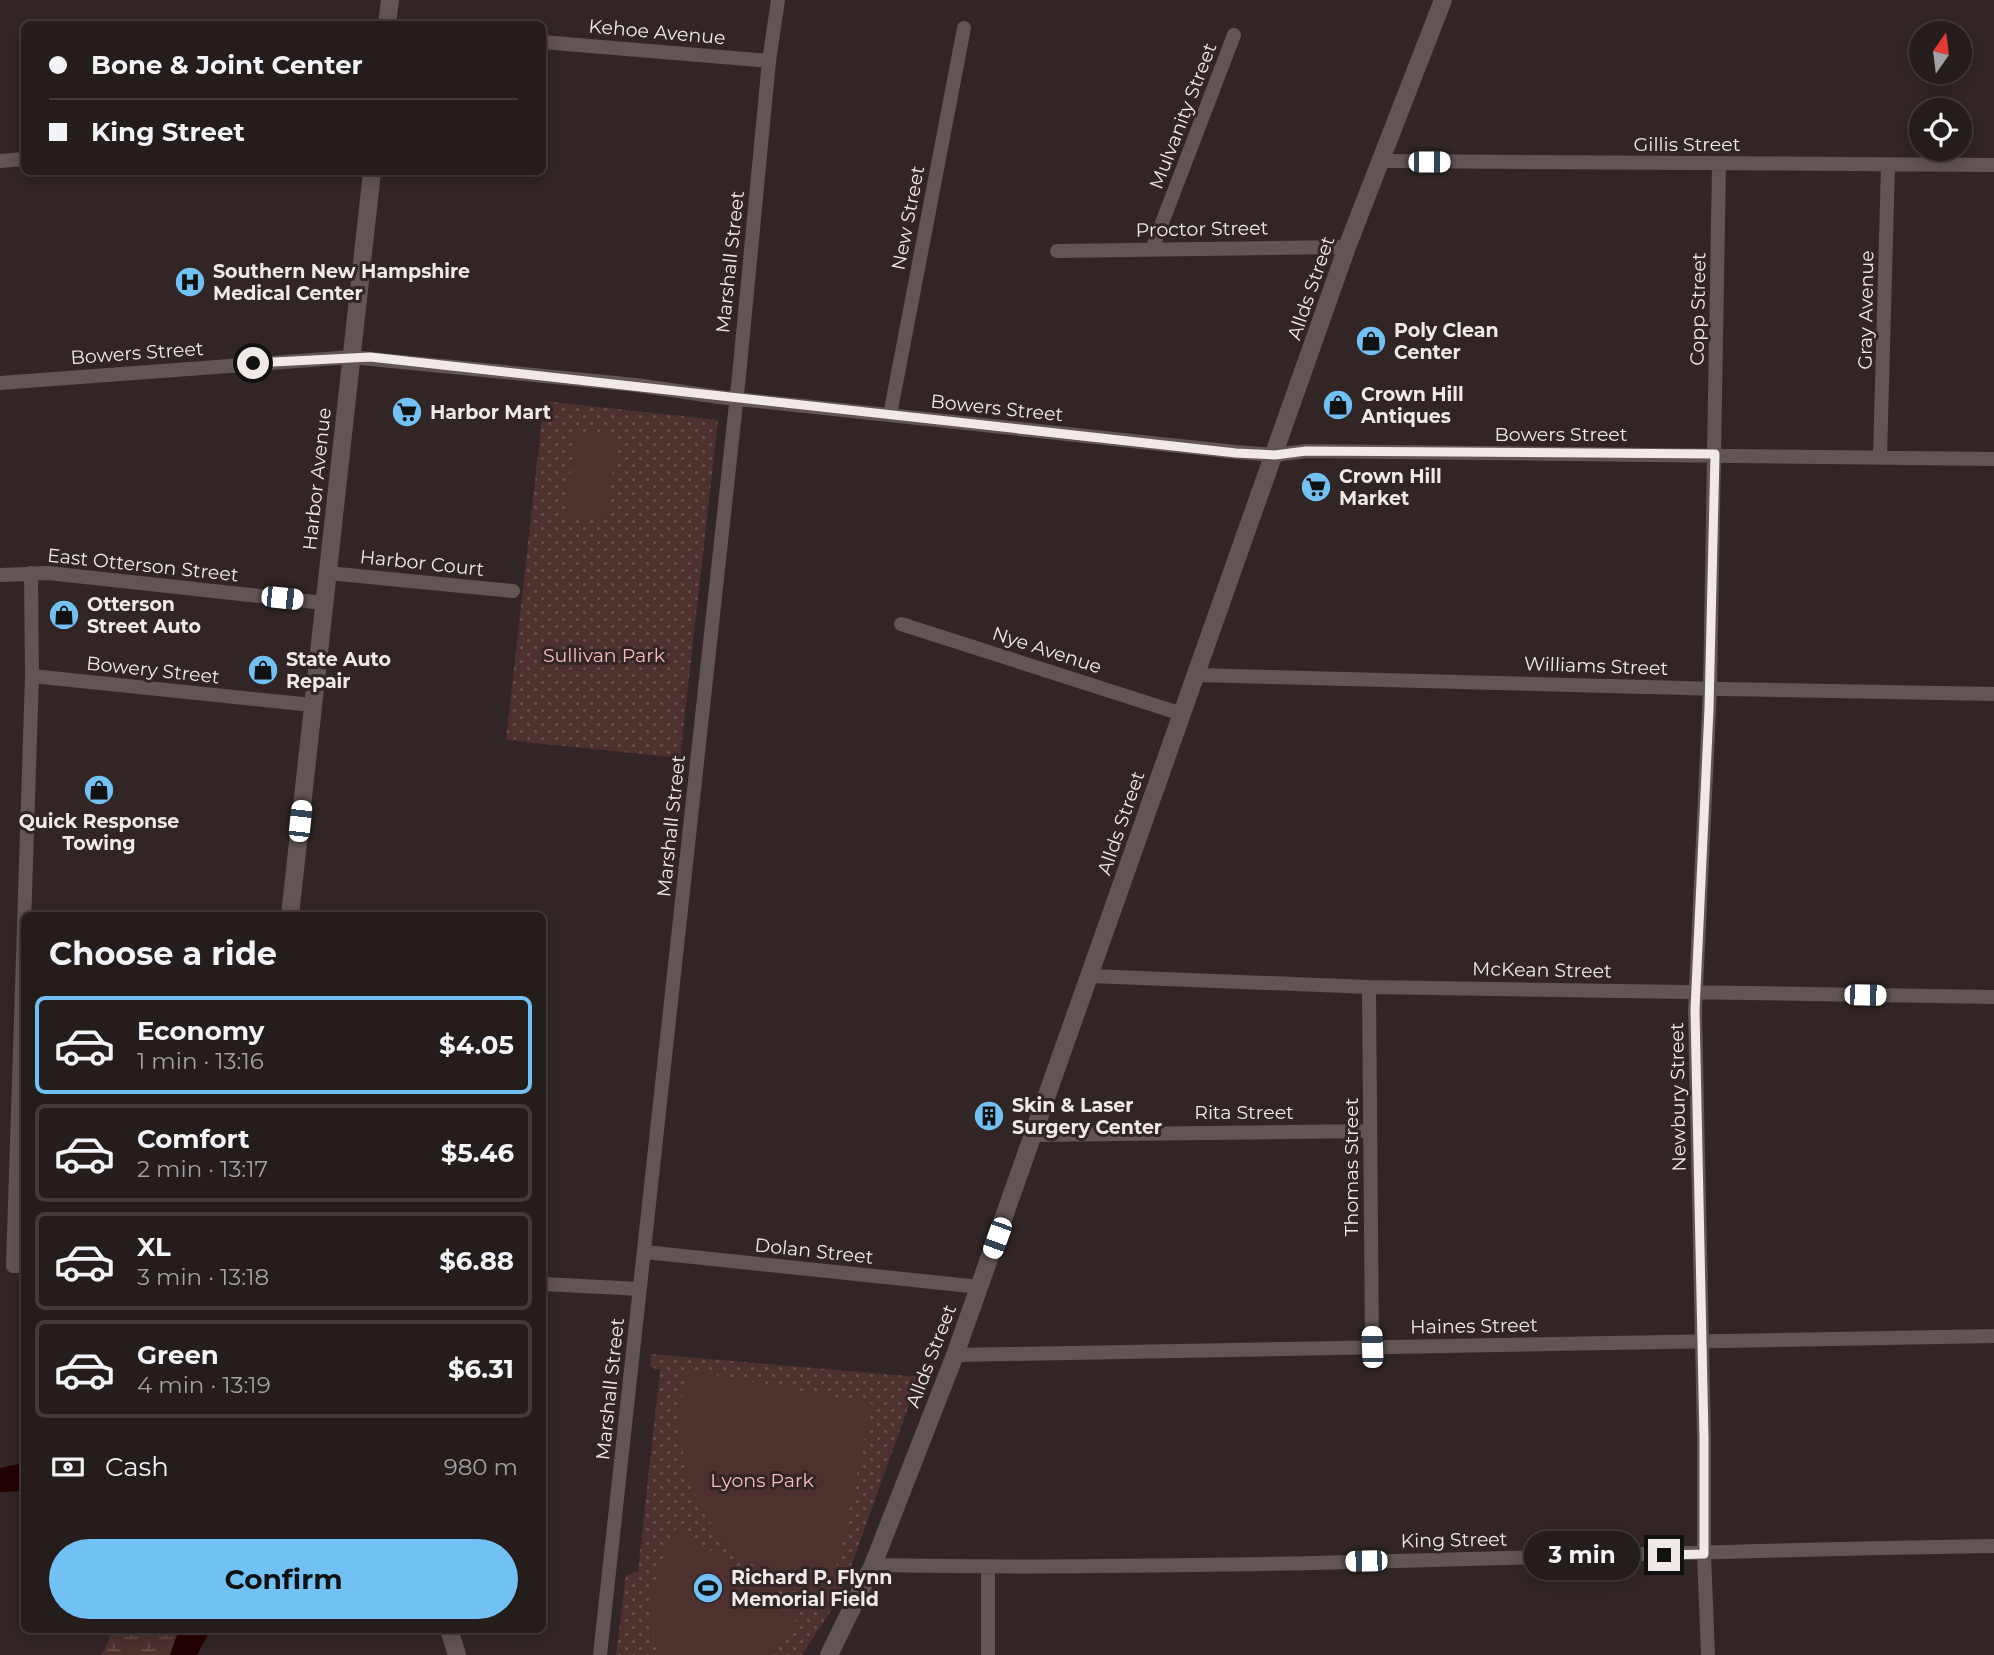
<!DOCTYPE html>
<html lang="en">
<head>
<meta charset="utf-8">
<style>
	body { margin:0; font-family:Montserrat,sans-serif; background:#312929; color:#f1f3f6; height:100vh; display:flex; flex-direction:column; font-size:26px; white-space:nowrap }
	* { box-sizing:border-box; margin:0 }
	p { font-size:23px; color:#a3a1a3 }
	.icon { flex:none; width:38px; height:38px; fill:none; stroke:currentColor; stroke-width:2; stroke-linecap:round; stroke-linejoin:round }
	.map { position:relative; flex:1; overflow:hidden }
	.drawer { position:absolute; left:21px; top:912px; width:525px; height:721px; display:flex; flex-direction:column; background:#251c1c; border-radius:10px; box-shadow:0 4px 18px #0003,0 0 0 2px #423a3b }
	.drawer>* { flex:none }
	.guide { position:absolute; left:21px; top:21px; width:525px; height:154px; border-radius:10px; box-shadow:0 4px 18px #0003,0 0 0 2px #423a3b; display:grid; align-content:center; height:154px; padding:0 28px; background:#251c1c }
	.needle { width:46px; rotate:14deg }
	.fabs { position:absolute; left:1909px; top:21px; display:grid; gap:14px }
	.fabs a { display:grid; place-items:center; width:63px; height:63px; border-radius:50%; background:#251c1c; box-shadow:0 4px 18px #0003,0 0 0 2px #423a3b; font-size:35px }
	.end { position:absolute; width:32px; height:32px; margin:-16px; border:9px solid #f0e9e8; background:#111; box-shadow:0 0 0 4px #111 }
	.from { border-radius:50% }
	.bubble { position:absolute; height:49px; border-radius:24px; background:#251c1c; box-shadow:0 4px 18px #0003,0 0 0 2px #423a3b; font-size:23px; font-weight:700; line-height:49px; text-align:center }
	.car { position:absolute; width:21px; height:42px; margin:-21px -10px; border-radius:9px; box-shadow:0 0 5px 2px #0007; background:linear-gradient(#fff 24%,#345 0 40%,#fff 0 76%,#345 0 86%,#fff 0) }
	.guide b { display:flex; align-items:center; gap:24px; height:66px; font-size:26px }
	.guide b+b { border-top:2px solid #423a3b }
	.guide i { width:18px; height:18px; background:#f1f3f6 }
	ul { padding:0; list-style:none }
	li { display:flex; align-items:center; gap:21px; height:98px; margin:0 14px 10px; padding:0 14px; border:4px solid #423a3b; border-radius:10px }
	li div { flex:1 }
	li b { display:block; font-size:26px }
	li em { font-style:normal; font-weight:700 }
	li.active { border-color:#72c1f5 }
	li>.icon { width:63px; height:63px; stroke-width:1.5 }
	h2 { padding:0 28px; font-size:32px; line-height:84px }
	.pay { display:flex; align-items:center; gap:18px; height:77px; padding:0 28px; font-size:26px }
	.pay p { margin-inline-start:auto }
	.action { display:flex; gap:14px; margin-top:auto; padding:14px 28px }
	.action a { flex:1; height:80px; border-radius:42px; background:#72c1f5; color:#111; font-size:28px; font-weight:700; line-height:80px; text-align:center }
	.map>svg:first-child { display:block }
</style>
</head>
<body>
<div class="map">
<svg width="1994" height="1655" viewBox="0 0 1994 1655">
	<defs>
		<pattern id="grass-dots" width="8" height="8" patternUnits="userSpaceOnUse" patternTransform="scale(1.75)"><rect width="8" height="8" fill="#4d312f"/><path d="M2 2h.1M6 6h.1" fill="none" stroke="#674f4d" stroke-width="1.8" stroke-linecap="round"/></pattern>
		<pattern id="wetland-marsh" width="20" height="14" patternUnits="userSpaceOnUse" patternTransform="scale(1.75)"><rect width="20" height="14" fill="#4d312f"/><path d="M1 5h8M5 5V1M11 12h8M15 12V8" fill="none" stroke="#674f4d"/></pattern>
	</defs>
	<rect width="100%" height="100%" fill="#312625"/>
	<path fill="url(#grass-dots)" d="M544 401 718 420 680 758 506 740Z
		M651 1354 919 1377 840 1597 802 1655H616L626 1575 638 1571 660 1370 650 1367Z"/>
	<path fill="url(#wetland-marsh)" d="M110 1629H179L170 1655H101L109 1640Z"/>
	<path fill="#4d312f" d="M576 432 617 437 607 520 565 515Z
		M687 1370 873 1404 829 1599 792 1590 756 1567 725 1543 701 1509 685 1466 678 1420Z
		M677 1527 800 1613 773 1655H658C645 1599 653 1578 677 1527Z"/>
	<path fill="#230203" d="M24 1463V1491L0 1492V1468Z
		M179 1629H211L197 1655H170Z"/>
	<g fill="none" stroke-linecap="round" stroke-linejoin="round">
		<path stroke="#625554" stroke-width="14" d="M542 42 769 61
			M0 161 24 159
			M1381 161 1994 165
			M1152 249 1234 35
			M1057 251 1347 247
			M0 383 351 357 636 385 719 397 1236 452 1275 455 1306 451 1994 459
			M890 415 964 28
			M1880 457 1888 165
			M328 573 513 591
			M0 575 48 573 324 603
			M901 624 1182 714
			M1196 675 1721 689 1994 694
			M32 676 312 705
			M1090 976 1369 987 1994 997
			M1369 987 1372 1347
			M1034 1135 1370 1131
			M645 1252 980 1287
			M24 1266H13L32 676 31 573
			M542 1284 640 1289
			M955 1355 1994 1336
			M873 1565C1246 1572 1620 1551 1994 1546
			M988 1567V1655
			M600 1655 739 376 769 61 778 0
			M1708 1655 1704 1554V1439L1695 1010 1710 689 1719 164"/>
		<path stroke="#625554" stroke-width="18" d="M387 24 390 0
			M290 915 372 172
			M449 1629 457 1655
			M829 1655 873 1565 955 1355 1347 247 1443 0"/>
	</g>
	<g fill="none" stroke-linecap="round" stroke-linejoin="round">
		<path stroke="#f0e9e8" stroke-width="9" d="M253 363 370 357 1236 453 1275 455 1306 451 1715 454 1709 709 1695 1010 1704 1439V1554L1664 1555"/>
	</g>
	<defs>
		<g id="hospital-disc" transform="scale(1.575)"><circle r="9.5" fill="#72c1f5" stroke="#312625"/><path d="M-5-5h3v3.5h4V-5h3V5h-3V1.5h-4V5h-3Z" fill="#111"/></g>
		<g id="shop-disc" transform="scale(1.575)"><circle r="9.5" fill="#72c1f5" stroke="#312625"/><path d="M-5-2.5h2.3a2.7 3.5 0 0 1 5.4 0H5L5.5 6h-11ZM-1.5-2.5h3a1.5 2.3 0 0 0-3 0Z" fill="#111"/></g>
		<g id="supermarket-disc" transform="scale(1.575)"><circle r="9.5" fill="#72c1f5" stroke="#312625"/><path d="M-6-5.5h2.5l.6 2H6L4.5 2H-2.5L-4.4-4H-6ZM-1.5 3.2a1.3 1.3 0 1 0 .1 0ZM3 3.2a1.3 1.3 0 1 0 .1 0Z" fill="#111"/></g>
		<g id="building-disc" transform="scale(1.575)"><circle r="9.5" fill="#72c1f5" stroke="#312625"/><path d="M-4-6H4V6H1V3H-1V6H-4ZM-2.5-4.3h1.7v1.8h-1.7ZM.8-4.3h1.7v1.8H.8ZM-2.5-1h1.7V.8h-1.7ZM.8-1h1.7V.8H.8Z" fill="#111"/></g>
		<g id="stadium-disc" transform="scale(1.575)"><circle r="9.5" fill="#72c1f5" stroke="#312625"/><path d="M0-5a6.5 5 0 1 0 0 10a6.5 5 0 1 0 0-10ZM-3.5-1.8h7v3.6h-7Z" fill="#111"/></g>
	</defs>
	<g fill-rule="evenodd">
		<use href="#hospital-disc" x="190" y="282"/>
		<use href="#shop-disc" x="1371" y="341"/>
		<use href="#shop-disc" x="1338" y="405"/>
		<use href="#supermarket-disc" x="407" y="412"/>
		<use href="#supermarket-disc" x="1316" y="487"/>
		<use href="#shop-disc" x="64" y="615"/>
		<use href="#shop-disc" x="263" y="670"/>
		<use href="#shop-disc" x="99" y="790"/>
		<use href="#building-disc" x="989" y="1116"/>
		<use href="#stadium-disc" x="708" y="1588"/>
	</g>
	<g text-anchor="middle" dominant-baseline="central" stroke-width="6" stroke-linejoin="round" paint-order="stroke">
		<g font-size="19" fill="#f0e9e8" stroke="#312625">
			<text transform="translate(657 32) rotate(5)">Kehoe Avenue</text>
			<text transform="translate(1183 116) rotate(-69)">Mulvanity Street</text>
			<text x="1687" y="144">Gillis Street</text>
			<text transform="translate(908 218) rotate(-79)">New Street</text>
			<text transform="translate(1202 229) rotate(-1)">Proctor Street</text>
			<text transform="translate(730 262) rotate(-84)">Marshall Street</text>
			<text transform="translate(1311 288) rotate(-71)">Allds Street</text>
			<text transform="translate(1698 309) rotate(-89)">Copp Street</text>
			<text transform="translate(1866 310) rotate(-89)">Gray Avenue</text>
			<text transform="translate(137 353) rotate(-4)">Bowers Street</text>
			<text transform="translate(997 408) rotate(6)">Bowers Street</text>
			<text x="1561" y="434">Bowers Street</text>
			<text transform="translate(317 479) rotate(-84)">Harbor Avenue</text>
			<text transform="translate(422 563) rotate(6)">Harbor Court</text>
			<text transform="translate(143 565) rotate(6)">East Otterson Street</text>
			<text transform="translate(1047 650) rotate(18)">Nye Avenue</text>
			<text transform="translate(1596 666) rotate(2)">Williams Street</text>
			<text transform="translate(153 670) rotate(6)">Bowery Street</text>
			<text transform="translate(1121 823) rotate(-71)">Allds Street</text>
			<text transform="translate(671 826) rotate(-84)">Marshall Street</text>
			<text transform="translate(1542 970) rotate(1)">McKean Street</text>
			<text transform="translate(1678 1097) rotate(-91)">Newbury Street</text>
			<text x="1244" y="1112">Rita Street</text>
			<text transform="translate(1351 1167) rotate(-90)">Thomas Street</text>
			<text transform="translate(814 1251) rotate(6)">Dolan Street</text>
			<text transform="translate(1474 1326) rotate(-1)">Haines Street</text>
			<text transform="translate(931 1356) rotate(-69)">Allds Street</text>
			<text transform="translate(610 1389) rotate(-84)">Marshall Street</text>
			<text transform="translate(1454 1540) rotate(-1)">King Street</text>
		</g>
		<g font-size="19" font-weight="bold" fill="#f0e9e8" stroke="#312625" text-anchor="start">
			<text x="213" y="271">Southern New Hampshire<tspan x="213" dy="22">Medical Center</tspan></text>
			<text x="1394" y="330">Poly Clean<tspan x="1394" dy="22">Center</tspan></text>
			<text x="1361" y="394">Crown Hill<tspan x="1361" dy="22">Antiques</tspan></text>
			<text x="430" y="412">Harbor Mart</text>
			<text x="1339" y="476">Crown Hill<tspan x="1339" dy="22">Market</tspan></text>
			<text x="87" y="604">Otterson<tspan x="87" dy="22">Street Auto</tspan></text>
			<text x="286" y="659">State Auto<tspan x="286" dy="22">Repair</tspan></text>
			<text x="99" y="821" text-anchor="middle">Quick Response<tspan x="99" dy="22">Towing</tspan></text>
			<text x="1012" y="1105">Skin &amp; Laser<tspan x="1012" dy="22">Surgery Center</tspan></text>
			<text x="731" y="1577">Richard P. Flynn<tspan x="731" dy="22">Memorial Field</tspan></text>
		</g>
		<g font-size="19" fill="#f9bcb6" stroke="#312625">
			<text x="604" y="655">Sullivan Park</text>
			<text x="762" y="1480">Lyons Park</text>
		</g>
	</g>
</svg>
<div class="fabs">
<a><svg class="needle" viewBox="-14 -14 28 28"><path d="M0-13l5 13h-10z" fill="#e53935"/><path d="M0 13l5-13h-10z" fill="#a3a1a3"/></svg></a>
<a><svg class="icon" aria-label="locate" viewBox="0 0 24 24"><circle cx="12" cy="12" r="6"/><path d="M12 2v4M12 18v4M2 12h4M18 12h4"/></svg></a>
</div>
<i class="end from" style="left:253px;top:363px"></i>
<i class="end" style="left:1664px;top:1555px"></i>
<div class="bubble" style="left:1524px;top:1531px;width:116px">3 min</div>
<i class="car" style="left:1429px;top:162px;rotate:90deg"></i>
<i class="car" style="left:282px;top:598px;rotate:96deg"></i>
<i class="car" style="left:300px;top:821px;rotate:6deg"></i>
<i class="car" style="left:1865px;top:995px;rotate:91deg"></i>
<i class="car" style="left:997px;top:1238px;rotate:200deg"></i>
<i class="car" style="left:1372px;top:1347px;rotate:358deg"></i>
<i class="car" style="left:1366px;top:1561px;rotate:269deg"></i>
<div class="guide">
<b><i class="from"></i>Bone &amp; Joint Center</b>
<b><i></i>King Street</b>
</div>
<section class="drawer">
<h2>Choose a ride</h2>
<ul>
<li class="active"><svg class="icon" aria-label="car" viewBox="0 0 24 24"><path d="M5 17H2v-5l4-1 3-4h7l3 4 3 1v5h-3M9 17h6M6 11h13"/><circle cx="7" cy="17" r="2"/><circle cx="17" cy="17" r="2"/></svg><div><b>Economy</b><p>1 min · 13:16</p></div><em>$4.05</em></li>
<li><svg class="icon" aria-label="car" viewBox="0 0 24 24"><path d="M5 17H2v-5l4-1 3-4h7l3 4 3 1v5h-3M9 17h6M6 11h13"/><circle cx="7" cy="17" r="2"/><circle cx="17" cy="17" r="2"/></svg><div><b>Comfort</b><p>2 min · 13:17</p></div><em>$5.46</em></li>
<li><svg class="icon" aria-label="car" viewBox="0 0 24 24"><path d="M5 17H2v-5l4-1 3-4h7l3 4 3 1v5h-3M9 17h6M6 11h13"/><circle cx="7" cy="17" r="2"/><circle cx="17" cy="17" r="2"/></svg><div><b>XL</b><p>3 min · 13:18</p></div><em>$6.88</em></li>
<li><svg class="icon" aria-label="car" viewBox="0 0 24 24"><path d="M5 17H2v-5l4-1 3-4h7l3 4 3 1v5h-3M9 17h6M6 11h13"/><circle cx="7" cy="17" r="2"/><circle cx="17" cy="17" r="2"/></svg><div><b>Green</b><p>4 min · 13:19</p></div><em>$6.31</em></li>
</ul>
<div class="pay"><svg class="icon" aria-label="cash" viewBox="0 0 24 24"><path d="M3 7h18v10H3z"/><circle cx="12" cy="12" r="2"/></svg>Cash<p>980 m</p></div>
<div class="action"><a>Confirm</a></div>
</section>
</div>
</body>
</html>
